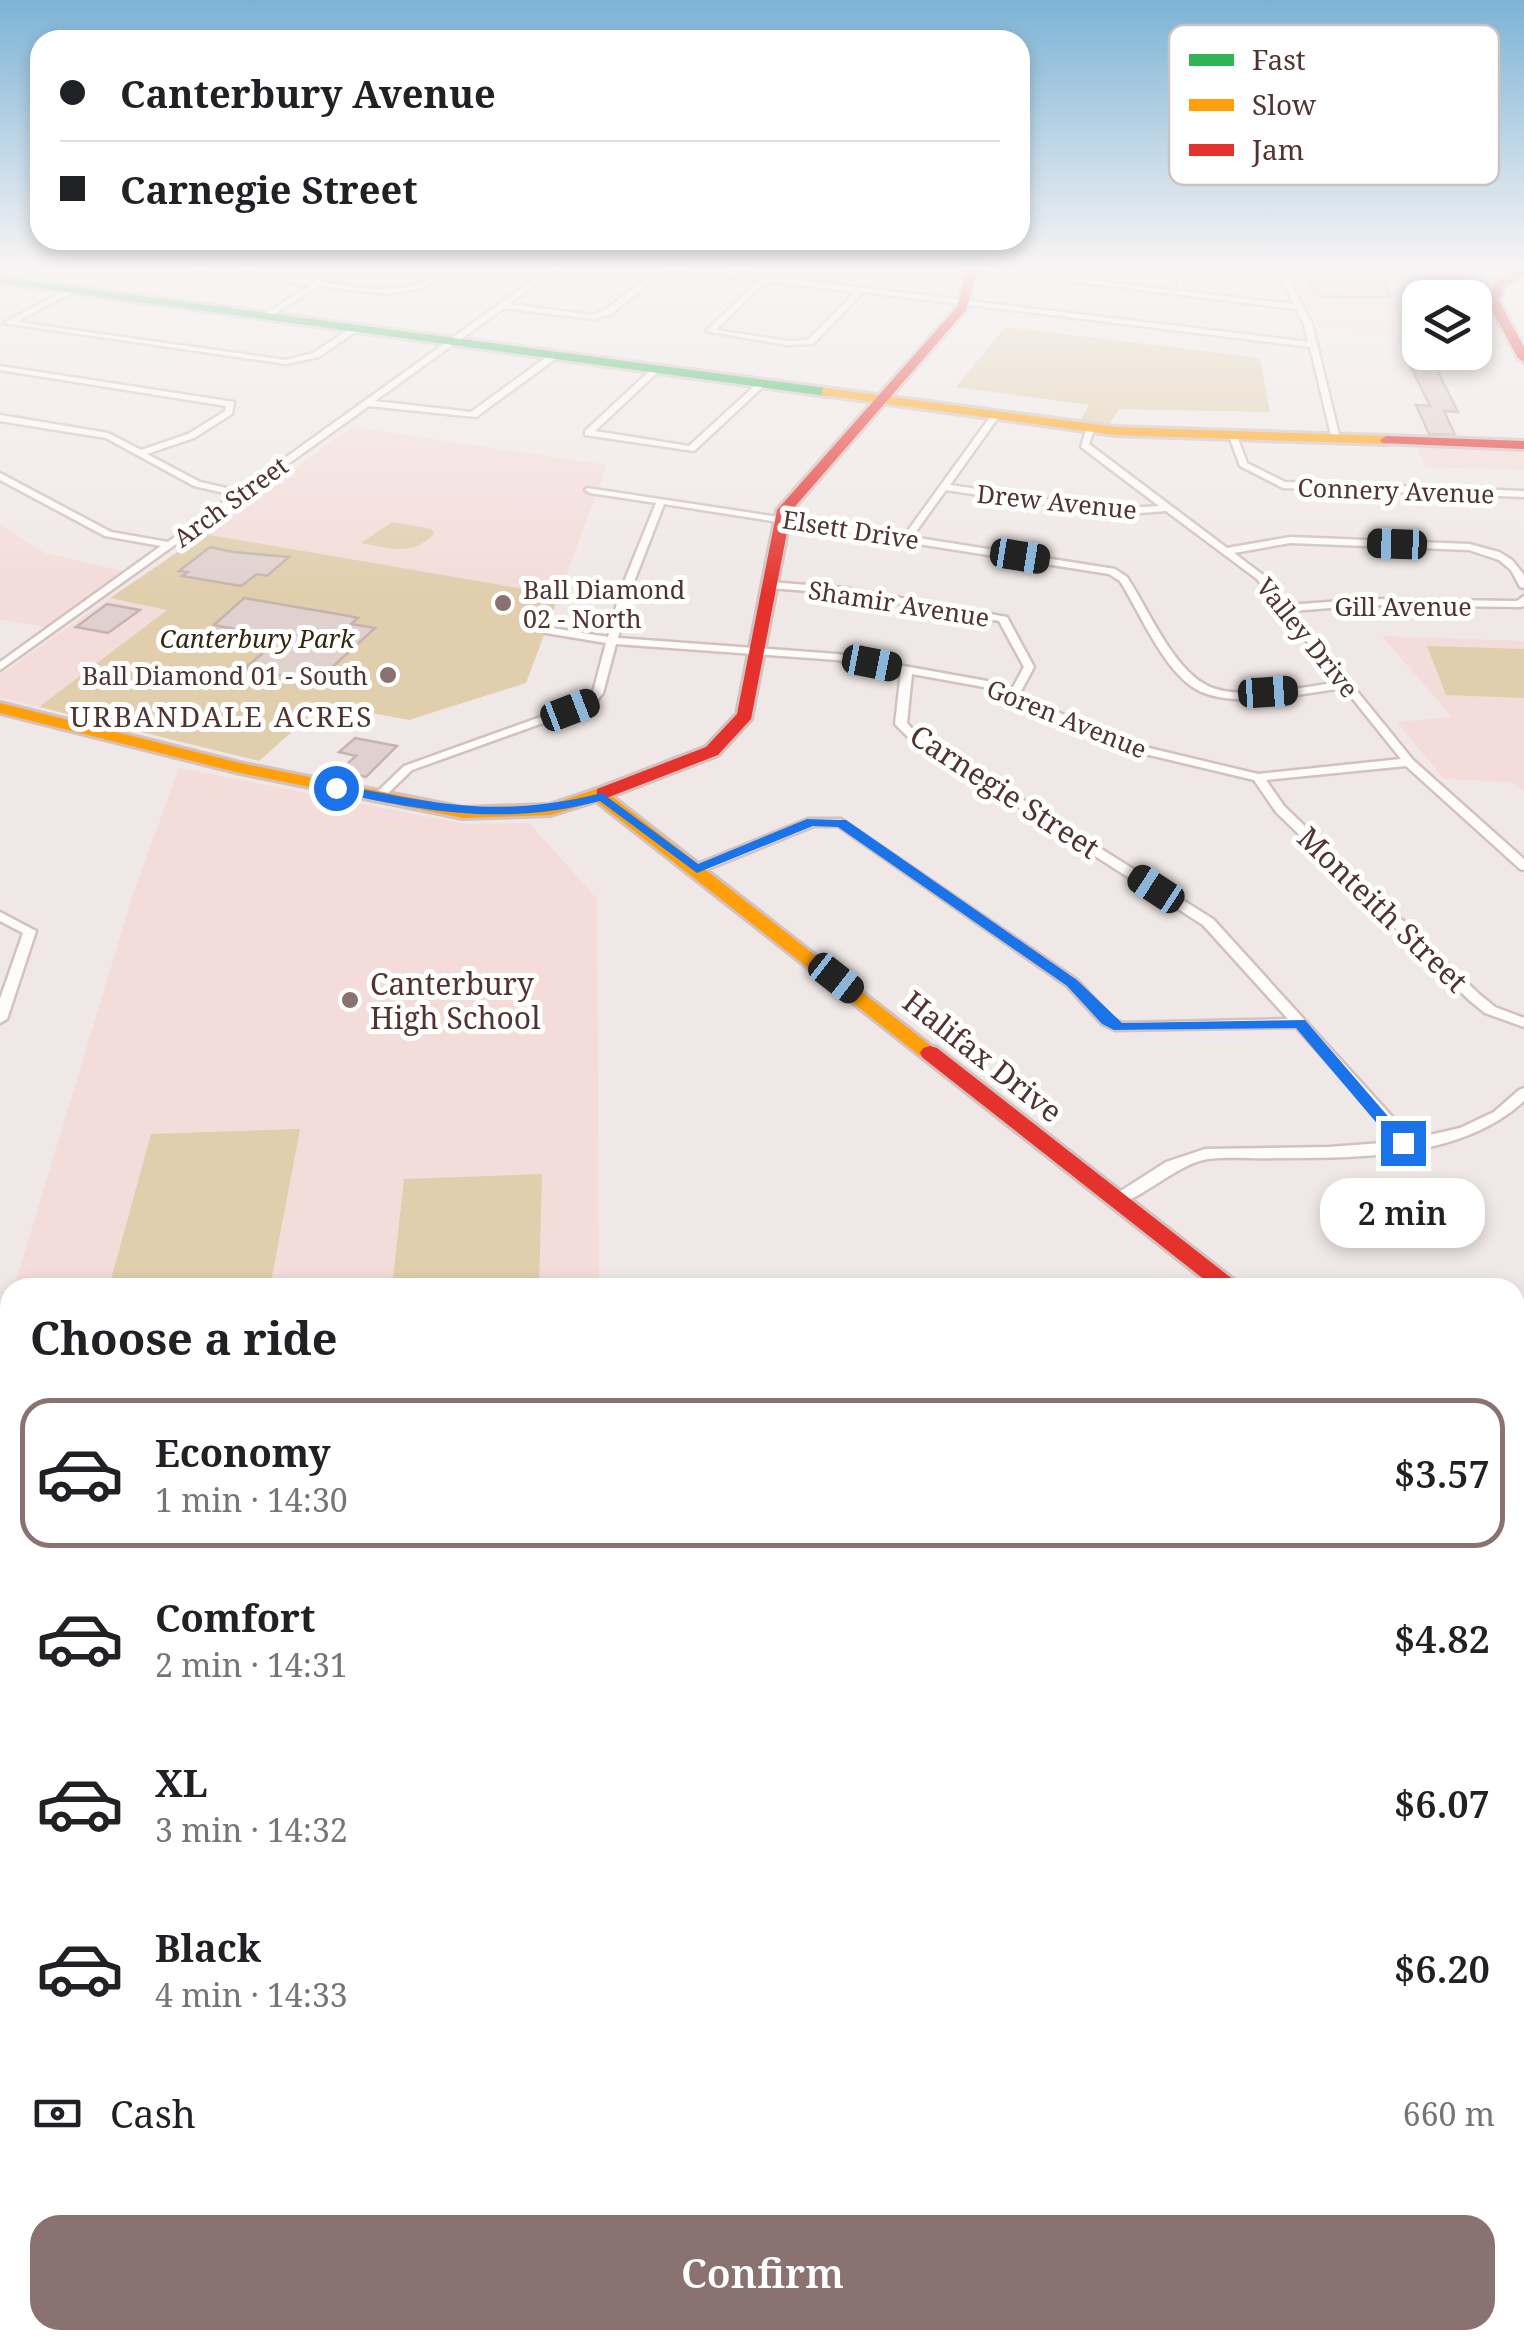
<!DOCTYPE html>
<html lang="en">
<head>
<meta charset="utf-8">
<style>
	body { margin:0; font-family:"Noto Serif",serif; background:#f6f6f6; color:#202124; height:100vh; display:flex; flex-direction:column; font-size:38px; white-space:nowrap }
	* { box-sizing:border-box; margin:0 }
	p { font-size:32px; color:#757577 }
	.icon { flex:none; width:55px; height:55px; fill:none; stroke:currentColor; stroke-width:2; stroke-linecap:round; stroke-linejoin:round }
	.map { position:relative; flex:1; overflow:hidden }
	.details { position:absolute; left:0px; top:1278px; width:1525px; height:1072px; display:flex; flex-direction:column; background:#fff; border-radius:30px 30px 0 0; box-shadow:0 5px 15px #0003 }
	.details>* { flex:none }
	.banner { position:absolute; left:30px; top:30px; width:1000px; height:220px; border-radius:30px; box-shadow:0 5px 15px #0003; display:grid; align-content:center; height:220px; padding:0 30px; background:#fff }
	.buttons { position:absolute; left:1402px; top:280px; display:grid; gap:20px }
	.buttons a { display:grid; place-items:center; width:90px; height:90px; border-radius:20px; background:#fff; box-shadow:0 5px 15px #0003; font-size:50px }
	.end { position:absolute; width:45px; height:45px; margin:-22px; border:12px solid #1a73e8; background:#fff; box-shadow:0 0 0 5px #fff }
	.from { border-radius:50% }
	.bubble { position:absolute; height:70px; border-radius:30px; background:#fff; box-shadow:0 5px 15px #0003; font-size:32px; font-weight:600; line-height:70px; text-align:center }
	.car { position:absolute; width:30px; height:60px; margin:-30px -15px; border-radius:12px; box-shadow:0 0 8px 2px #0007; background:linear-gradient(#222 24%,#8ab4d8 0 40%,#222 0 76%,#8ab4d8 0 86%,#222 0) }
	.banner b { display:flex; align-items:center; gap:35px; height:95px; font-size:38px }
	.banner b+b { border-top:2px solid #e0e0e0 }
	.banner i { width:25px; height:25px; background:#202124 }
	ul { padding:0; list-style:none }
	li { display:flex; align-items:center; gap:30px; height:150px; margin:0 20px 15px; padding:0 10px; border:5px solid transparent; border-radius:30px }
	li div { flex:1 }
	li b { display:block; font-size:38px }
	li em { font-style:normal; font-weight:600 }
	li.current { border-color:#89726f }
	li>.icon { width:90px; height:90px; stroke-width:1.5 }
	h2 { padding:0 30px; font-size:45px; line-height:120px }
	.pay { display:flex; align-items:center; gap:25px; height:110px; padding:0 30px; font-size:38px }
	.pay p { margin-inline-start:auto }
	.action { display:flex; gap:20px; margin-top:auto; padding:20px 30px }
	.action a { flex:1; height:115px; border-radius:30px; background:#89726f; color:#fff; font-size:40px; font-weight:600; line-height:115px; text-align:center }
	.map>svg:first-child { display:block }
</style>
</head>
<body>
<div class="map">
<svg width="1524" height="2349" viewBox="0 0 1524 2349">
	<rect width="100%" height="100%" fill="#f0e8e6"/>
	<path fill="#f3dcd9" d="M1287 265H1464L1510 347 1475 345V298H1420V339L1318 328Z
		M352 427 607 465 559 595 204 534Z
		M1416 446 1524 450V470L1426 467Z
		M0 525 45 553 123 571 45 627 0 619Z
		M110 598 168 609 39 707 0 697V675Z
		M1382 636 1524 641V792L1512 782 1444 779 1397 722 1452 717Z
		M179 768 465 824 529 823 597 899 599 1287 14 1288 133 894Z
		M1515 1405H1524V2349H0V1483H10V2340H1515Z"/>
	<path fill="#e0cead" d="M1005 327 1260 358 1270 412 1119 409 1109 424 1080 421 1089 405 956 387Z
		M392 522 432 529 434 534C412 557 390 548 361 543Z
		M204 534 559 595 526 683 409 720 323 704 259 761 39 707 167 610 110 598Z
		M1427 646 1524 649V698L1446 695Z
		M300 1129 270 1287H109L151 1134Z
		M542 1174 539 1287H392L404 1179Z"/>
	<path fill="#e1d1ce" stroke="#c5b3b1" stroke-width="2.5" d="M1304 265H1439L1449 283 1384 281 1391 297 1315 296Z
		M1411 367 1436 368 1458 412 1444 411 1455 435 1429 434 1416 405 1430 406Z
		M210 547 233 552 289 557 267 576 257 574 241 586 182 576 188 572 179 571Z
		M244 598 349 616 358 618 351 624 375 628 316 682 245 668 281 638 214 625Z
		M107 604 140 610 108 633 76 627Z
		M355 738 397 746 366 777 339 771 356 756 339 752Z"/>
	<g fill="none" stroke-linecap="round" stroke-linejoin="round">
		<g stroke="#d3c1be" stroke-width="5">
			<path id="street" d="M162 265H186L315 281 332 265H340L323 282C353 286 390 296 419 283 432 277 439 265 454 265L423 288 387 294 319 286 268 318 265 314 311 285Z
				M554 265H562L509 304 593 315 605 310 660 268 652 265H676L1308 342 1304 324 1296 309 938 265H963L1180 291 1172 265H1179L1187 292 1294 304 1274 265H1281L1312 324 1340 439 1336 442 1332 439 1310 347 863 292 813 344 788 345 706 331 759 280 667 269 611 314 594 319 504 308 375 401 471 412 552 353H558V357L476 417 369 406 0 670V662L161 546 105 536 0 480V473L111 532 168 542 233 495 194 486 106 438 0 421V415L108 433 141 450 188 434 225 411 226 406 0 370V366L234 402 232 414 194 438 147 454 200 482 239 491ZM766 281 855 292 808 340 788 341 716 330Z
				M1483 265H1499L1524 272 1520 274Z
				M72 287 75 291 16 322 286 360 313 353 354 326 361 328 319 357 286 364 4 323Z
				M654 367 661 369 595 431 689 446 760 381 767 383 694 451 585 435V431Z
				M996 412 1000 415 950 485 1114 509 1159 506 1081 447 1087 427 1091 424 1095 427 1089 444 1227 548 1290 537 1469 544 1499 552 1512 560 1524 575V588L1520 587 1511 570 1499 560 1469 550 1290 543 1234 553 1263 575 1288 605 1368 599 1517 601 1524 596V606L1520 607 1368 605 1292 611 1413 760 1524 859V870L1520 869 1406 766 1266 780 1284 806 1479 994 1495 1007 1524 1018V1027L1485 1013 1469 1000 1276 812 1254 780 1120 748 984 687 912 674 907 723 915 732 1213 919 1397 1122 1408 1140 1460 1128 1494 1112 1519 1090 1524 1088V1101C1461 1159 1358 1158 1276 1158 1254 1159 1230 1156 1208 1159 1177 1163 1134 1206 1113 1204L1110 1200 1113 1196 1166 1162 1205 1149 1329 1147 1395 1142 1387 1128 1296 1027 1115 1030 1102 1024 1067 986 838 826H814L701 872H693V866L808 819H841L1077 980 1112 1018 1122 1023 1288 1019 1203 925 907 736 895 724 901 672 837 660 616 644 603 693 593 705 412 770 382 799H374L372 797 404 766 585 701 593 692 606 643 546 633 541 630 546 627 608 637 620 592 656 503 590 493 585 490 587 488 904 536 993 413ZM946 490 1114 515 1166 511 1257 579 1339 682C1304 687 1237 702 1206 685 1172 667 1148 609 1127 577L1115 569 912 537ZM664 504 1109 574 1120 581C1140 613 1164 671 1196 689 1232 710 1304 693 1344 688L1401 759 1258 774 1128 743 1019 695 1034 667 1007 617 845 588 770 582 765 585 770 588 845 594 999 621 1024 667 1011 691 987 681 837 654 618 638 630 592Z
				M1233 433 1237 436 1247 463 1285 482 1524 491V497L1283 488 1240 466 1229 436Z
				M0 912 36 931 7 1019 0 1023V999L23 933 0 921Z"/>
		</g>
		<g stroke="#d3c1be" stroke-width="6">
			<path id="fast" d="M0 277 826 388 832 392 826 396 0 283Z
				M1515 1354H1524V1372H1515Z
				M0 1457H10V1477H0Z"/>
		</g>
		<g stroke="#d3c1be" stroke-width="6">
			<path id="slow" d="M826 388 1115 427 1387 436 1394 440 1387 444 1115 435 822 395V389Z
				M0 703 240 763 463 808 549 805 597 789H609L610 795 940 1053 937 1058H923L596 801 551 815 463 818 240 773 0 713Z
				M1515 1381H1524V1401H1515Z
				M10 1430V1450L0 1451V1431Z"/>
		</g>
		<g stroke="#d3c1be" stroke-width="6">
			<path id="jam" d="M968 265H979L966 310 791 511 751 719 718 755 609 797H597V789L706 747 737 714 777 510 957 307Z
				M1524 267V275L1505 286 1499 301 1524 347V362L1518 358 1487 301 1496 282Z
				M1387 436 1524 441V449L1382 443 1380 440Z
				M930 1046 937 1048 1244 1288H1215L923 1058 920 1053 923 1048Z"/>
		</g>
		<use href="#street" fill="#fdfcfb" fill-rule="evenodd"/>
		<use href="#fast" fill="#30b455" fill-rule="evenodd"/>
		<use href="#slow" fill="#ff9f0a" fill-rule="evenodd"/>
		<use href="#jam" fill="#e5322d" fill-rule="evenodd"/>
	</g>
	<linearGradient id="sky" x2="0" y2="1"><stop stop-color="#7cb3d5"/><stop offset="0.45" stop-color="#f8f5f4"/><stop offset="1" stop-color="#f8f5f4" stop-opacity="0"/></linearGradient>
	<rect width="1524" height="594" fill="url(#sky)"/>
	<path fill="#1a73e8" d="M336 784C438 804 498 819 602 793L698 864 807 819 846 820 1077 980 1122 1023 1305 1020 1411 1143 1397 1147 1296 1028 1114 1030 1102 1024 1067 986 838 827 813 826 697 873 600 801C505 826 426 812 332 791Z"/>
	<g fill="#89726f" stroke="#fff" stroke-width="4">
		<circle cx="503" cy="603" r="10"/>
		<circle cx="388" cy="675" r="10"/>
		<circle cx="350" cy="1000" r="10"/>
	</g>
	<g text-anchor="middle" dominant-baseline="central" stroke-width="10" stroke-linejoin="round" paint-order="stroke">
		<g font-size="25" fill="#51332f" stroke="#fff">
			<text transform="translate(1396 490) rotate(2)">Connery Avenue</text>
			<text transform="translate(230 501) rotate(-36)">Arch Street</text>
			<text transform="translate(1057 501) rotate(6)">Drew Avenue</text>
			<text transform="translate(851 529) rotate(9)">Elsett Drive</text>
			<text transform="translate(899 603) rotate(9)">Shamir Avenue</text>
			<text x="1403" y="606">Gill Avenue</text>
			<text transform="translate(1308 637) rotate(51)">Valley Drive</text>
			<text transform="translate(1067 718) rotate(22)">Goren Avenue</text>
		</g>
		<g font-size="25" fill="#51332f" stroke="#fff" text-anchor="start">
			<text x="523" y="589">Ball Diamond<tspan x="523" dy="29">02 - North</tspan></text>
			<text x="368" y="675" text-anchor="end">Ball Diamond 01 - South</text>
		</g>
		<g font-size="25" font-style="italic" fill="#33280d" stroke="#fff">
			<text x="257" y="638">Canterbury Park</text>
		</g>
		<g font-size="28" letter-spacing="2.5" fill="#51332f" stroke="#fff">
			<text x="222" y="716">URBANDALE ACRES</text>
		</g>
		<g font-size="30" fill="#51332f" stroke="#fff">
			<text transform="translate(1005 791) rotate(33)">Carnegie Street</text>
			<text transform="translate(1383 909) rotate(44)">Monteith Street</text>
			<text transform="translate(983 1056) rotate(38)">Halifax Drive</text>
		</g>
		<g font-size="30" fill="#51332f" stroke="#fff" text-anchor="start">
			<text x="370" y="983">Canterbury<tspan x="370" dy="34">High School</tspan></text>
		</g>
	</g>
	<rect x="1169" y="25" width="330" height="160" rx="15" fill="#fff" stroke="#cbc2c1" stroke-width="2.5"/>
	<rect x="1189" y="54" width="45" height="12" fill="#30b455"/>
	<rect x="1189" y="99" width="45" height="12" fill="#ff9f0a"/>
	<rect x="1189" y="144" width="45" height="12" fill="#e5322d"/>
	<g font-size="28" fill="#51332f">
		<text x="1252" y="70">Fast</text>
		<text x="1252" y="115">Slow</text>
		<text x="1252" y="160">Jam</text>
	</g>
</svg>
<div class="buttons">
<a><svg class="icon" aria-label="layers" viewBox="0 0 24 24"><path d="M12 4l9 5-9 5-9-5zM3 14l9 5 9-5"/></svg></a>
</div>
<i class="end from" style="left:336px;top:788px"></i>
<i class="end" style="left:1403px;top:1143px"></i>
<div class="bubble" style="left:1320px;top:1178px;width:165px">2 min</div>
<i class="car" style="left:1397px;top:544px;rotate:272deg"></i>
<i class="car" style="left:1020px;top:556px;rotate:99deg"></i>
<i class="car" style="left:872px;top:663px;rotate:101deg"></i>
<i class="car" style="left:1268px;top:692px;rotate:86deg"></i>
<i class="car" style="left:570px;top:710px;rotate:69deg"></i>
<i class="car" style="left:1156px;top:889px;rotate:303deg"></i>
<i class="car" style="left:836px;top:978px;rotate:128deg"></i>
<div class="banner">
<b><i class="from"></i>Canterbury Avenue</b>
<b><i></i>Carnegie Street</b>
</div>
<section class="details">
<h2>Choose a ride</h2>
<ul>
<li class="current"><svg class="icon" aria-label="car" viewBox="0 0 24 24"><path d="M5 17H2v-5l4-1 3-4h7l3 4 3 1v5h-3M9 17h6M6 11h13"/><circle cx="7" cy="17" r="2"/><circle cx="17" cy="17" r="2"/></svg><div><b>Economy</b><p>1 min · 14:30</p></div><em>$3.57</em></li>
<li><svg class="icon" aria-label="car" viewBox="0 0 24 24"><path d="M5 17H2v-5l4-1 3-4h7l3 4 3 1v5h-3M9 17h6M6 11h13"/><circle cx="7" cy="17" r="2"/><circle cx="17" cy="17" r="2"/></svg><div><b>Comfort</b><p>2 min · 14:31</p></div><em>$4.82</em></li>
<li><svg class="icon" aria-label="car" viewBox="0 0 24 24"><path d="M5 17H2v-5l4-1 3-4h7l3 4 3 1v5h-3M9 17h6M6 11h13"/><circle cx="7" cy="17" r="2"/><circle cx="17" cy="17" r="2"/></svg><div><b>XL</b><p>3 min · 14:32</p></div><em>$6.07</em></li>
<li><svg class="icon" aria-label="car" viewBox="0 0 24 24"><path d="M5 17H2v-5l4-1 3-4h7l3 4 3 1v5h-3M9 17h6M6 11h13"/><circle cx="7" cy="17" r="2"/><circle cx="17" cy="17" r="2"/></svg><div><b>Black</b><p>4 min · 14:33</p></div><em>$6.20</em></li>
</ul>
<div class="pay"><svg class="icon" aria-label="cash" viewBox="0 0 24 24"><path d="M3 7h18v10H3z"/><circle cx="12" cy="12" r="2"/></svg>Cash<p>660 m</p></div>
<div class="action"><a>Confirm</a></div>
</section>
</div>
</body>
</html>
